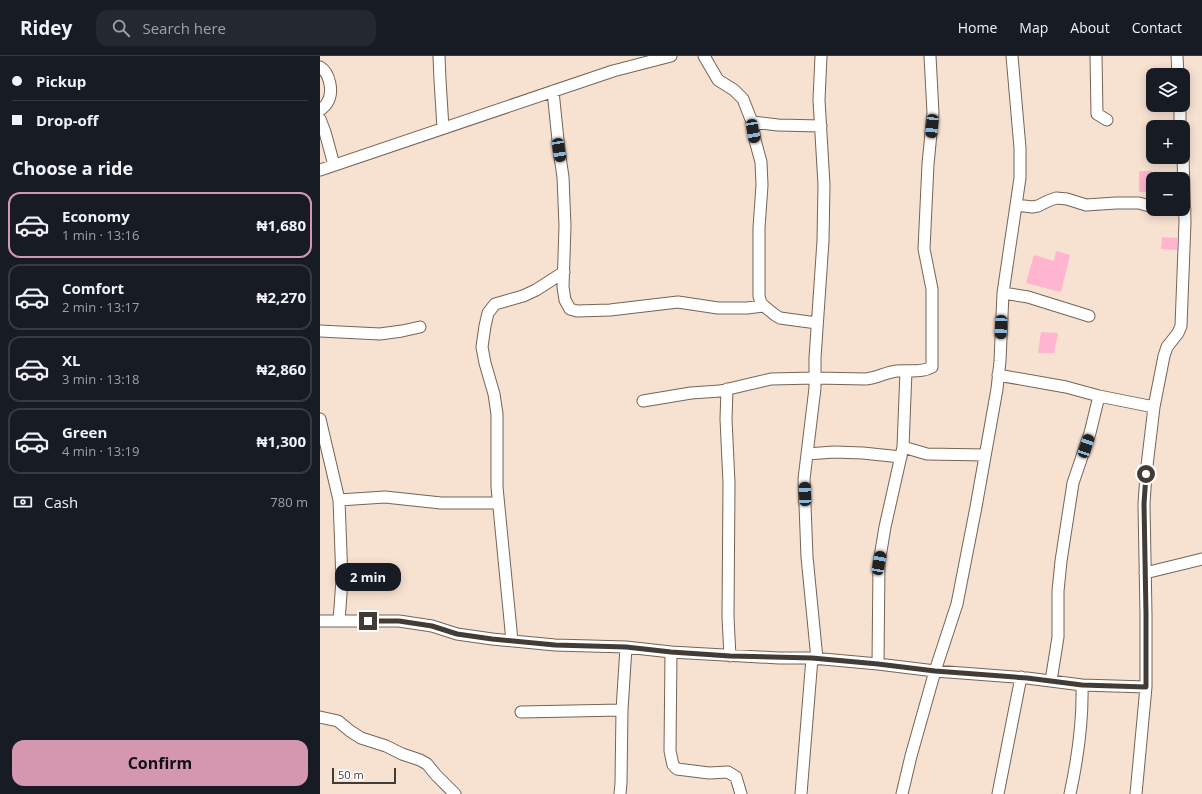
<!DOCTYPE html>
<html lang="en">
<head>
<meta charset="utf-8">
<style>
	body { margin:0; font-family:"Open Sans",sans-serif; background:#242831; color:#f1f3f6; height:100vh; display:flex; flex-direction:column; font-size:15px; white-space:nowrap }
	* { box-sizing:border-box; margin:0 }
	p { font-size:13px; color:#9ea1a6 }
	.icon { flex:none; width:22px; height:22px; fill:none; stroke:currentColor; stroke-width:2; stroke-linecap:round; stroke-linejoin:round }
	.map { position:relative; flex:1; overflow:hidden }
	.details { display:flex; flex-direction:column; background:#171b24; width:320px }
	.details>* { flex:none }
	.hud { display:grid; align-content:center; height:88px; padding:0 12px; background:#171b24 }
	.buttons { position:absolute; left:826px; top:12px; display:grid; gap:8px }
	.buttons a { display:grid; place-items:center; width:44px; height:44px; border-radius:8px; background:#171b24; box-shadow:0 2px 10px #0003; font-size:20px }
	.scale { position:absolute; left:12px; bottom:10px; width:64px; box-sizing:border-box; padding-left:4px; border:2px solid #433b35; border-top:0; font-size:11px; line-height:14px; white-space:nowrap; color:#433b35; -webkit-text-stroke:3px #fff; paint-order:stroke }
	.end { position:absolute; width:18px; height:18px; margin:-9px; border:5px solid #433b35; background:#fff; box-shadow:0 0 0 2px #fff }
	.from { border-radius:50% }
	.bubble { position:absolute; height:28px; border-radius:12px; background:#171b24; box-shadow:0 2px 10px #0003; font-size:13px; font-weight:700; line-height:28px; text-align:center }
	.car { position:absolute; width:12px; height:24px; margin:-12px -6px; border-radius:5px; box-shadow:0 0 3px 1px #0007; background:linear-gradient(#222 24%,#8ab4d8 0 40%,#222 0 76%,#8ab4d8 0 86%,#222 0) }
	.hud b { display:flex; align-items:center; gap:14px; height:38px; font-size:15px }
	.hud b+b { border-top:1px solid #363941 }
	.hud i { width:10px; height:10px; background:#f1f3f6 }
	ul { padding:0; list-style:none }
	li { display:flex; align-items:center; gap:12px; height:66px; margin:0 8px 6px; padding:0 4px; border:2px solid #363941; border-radius:12px }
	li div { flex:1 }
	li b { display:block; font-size:15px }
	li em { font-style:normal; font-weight:700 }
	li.on { border-color:#d596b0 }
	li>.icon { width:36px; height:36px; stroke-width:1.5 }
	h2 { padding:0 12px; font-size:18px; line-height:48px }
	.pay { display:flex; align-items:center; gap:10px; height:44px; padding:0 12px; font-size:15px }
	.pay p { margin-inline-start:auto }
	.action { display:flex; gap:8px; margin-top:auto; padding:8px 12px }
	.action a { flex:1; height:46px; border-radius:12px; background:#d596b0; color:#111; font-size:16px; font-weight:700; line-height:46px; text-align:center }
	header { display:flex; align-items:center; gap:24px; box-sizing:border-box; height:56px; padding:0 20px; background:#171b24; border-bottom:1px solid #363941 }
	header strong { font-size:19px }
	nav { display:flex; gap:22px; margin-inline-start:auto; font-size:14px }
	.search { width:280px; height:36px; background:#242831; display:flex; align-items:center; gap:10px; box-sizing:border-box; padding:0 14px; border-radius:12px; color:#9ea1a6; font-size:15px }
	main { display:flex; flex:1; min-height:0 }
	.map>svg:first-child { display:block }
</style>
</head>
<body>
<header>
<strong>Ridey</strong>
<div class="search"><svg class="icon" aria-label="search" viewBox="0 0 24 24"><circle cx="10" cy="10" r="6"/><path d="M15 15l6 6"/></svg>Search here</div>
<nav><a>Home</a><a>Map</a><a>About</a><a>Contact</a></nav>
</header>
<main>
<section class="details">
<div class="hud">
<b><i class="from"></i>Pickup</b>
<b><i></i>Drop-off</b>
</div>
<h2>Choose a ride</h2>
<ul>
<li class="on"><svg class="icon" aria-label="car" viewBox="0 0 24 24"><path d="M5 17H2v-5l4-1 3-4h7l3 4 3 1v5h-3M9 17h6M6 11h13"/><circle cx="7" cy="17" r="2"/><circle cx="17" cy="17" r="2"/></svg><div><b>Economy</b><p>1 min · 13:16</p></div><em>₦1,680</em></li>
<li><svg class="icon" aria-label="car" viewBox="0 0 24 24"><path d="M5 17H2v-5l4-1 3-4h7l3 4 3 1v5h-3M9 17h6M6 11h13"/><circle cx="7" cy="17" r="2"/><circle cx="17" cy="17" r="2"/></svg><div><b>Comfort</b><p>2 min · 13:17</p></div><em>₦2,270</em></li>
<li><svg class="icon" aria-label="car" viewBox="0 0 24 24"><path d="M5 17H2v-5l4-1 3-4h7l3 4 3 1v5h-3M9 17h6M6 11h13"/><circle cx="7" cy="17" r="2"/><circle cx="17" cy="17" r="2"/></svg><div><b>XL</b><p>3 min · 13:18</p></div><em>₦2,860</em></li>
<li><svg class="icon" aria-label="car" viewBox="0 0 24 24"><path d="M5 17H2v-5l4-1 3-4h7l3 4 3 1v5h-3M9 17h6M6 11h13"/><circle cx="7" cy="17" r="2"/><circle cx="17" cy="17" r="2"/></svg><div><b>Green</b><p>4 min · 13:19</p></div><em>₦1,300</em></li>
</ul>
<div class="pay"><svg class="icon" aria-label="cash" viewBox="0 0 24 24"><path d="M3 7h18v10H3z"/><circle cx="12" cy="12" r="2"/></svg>Cash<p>780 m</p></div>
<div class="action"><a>Confirm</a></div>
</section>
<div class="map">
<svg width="882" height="738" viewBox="0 0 882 738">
	<rect width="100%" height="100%" fill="#f7e1d1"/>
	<path fill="#ffb5d0" d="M819 115H832V136H819Z
		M842 181 857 182V194L841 193Z
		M736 195 750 199 741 236 706 227 714 199 734 205Z
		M721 276 738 277 734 297H718Z"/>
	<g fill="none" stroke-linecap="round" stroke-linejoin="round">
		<g stroke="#766456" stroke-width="13">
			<path id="minor" d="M119 0 120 24 123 72
				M384 0 398 24 414 34 423 43 432 66 435 84 441 106 442 129 439 172V240L441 247 444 250 455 259 460 262 497 267
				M776 0 777 58 787 64
				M857 0 858 19
				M0 11C10 17 14 37 7 47 6 50 2 52 0 54
				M233 35 239 94 243 121 245 170 243 231 245 244 250 253 257 255 290 254 358 246 398 252H427L444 250
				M860 49V71
				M0 63 5 76 14 109
				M432 66 458 69 501 70
				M0 114 293 15 351 0
				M696 149 712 151 718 150 728 145 736 142 747 143 766 149 796 147H819L833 151
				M847 153 865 154
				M683 237 708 241 769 260
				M0 275 60 278 82 275 100 271
				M678 319 746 331 779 340 834 351
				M407 333 406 363 409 427 408 561 410 600
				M323 345 371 337 400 335 451 323 495 322 546 323C557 322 566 316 577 315 588 314 602 317 612 311V233L604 193 608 108 613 57 610 0
				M0 363 19 444 22 524 19 565
				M583 391 607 398 665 399
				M487 398 514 396 543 397 581 401
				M19 444 65 441 121 447H178
				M825 517 882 503
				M0 565H79L112 570 137 578 172 583 235 589 306 591 351 596 459 602H492L558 608 615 615 707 622 762 629 826 631
				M192 585 177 431V358L174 338 165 307 162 291 165 270 168 257 175 248 203 240 216 234 244 216
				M351 596 350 695 353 709 357 713 389 717 408 716 416 721 421 738
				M497 603 487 501 484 423 495 332V302L503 185 504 129 499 44 501 0
				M558 608 559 507 565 471 583 391 586 315
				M731 625 738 581V535L741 505 753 427 770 377 779 340
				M201 656 302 654
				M0 661 18 665 30 675 41 682 66 690 82 698 100 704 107 708 116 719 135 738
				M300 738 301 727 302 654 306 591
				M481 738 492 602
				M582 738 591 700 615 615 637 548 656 451 677 333 680 305 683 237 700 122V92L692 0
				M678 738 701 621
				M750 738C758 701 763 667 762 629
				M816 738 826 631V558L824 448 826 418 834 351 844 300 847 291 858 277 861 270 865 166 863 101"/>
		</g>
		<use href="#minor" stroke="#fff" stroke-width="11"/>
	</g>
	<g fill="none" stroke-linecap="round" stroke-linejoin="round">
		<path stroke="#433b35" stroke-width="5" d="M48 565H79L112 570 137 578 172 583 235 589 306 591 351 596 410 600 492 602 558 608 615 615 707 622 762 629 826 631V558L824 448 826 418"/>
	</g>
</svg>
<div class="buttons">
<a><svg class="icon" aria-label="layers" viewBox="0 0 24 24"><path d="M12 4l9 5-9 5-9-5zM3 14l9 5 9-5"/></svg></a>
<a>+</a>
<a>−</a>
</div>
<div class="scale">50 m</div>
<i class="end from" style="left:826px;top:418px"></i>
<i class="end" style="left:48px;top:565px"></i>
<div class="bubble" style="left:15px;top:507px;width:66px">2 min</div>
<i class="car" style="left:612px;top:70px;rotate:185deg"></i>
<i class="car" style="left:433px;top:75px;rotate:170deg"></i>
<i class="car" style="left:239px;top:94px;rotate:171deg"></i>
<i class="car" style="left:681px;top:271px;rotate:182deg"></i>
<i class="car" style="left:766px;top:390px;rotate:19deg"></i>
<i class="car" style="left:485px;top:438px;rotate:358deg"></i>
<i class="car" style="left:559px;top:507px;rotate:10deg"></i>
</div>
</main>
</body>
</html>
